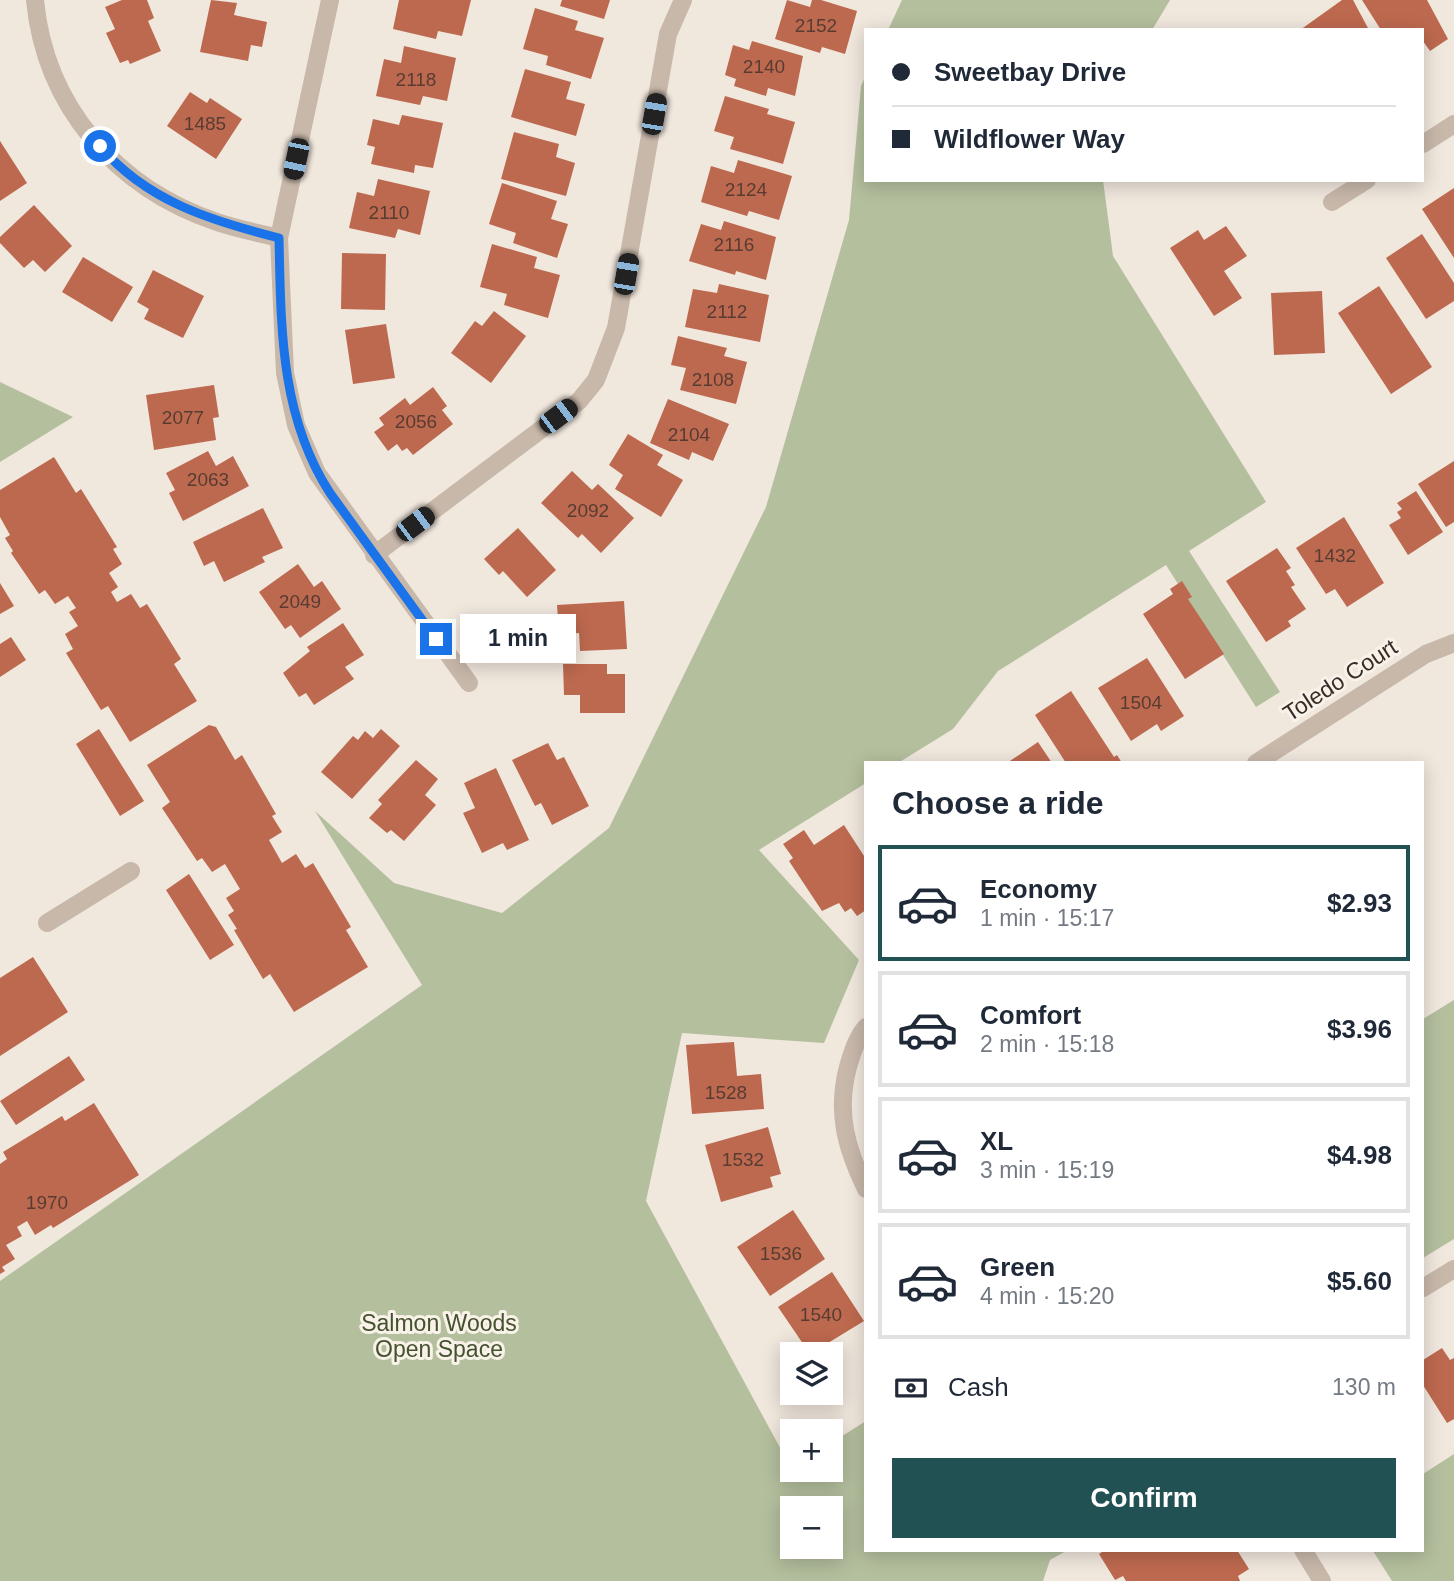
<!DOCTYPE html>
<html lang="en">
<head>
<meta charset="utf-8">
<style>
	body { margin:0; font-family:Arial,sans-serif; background:#f2f2f3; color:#1f2937; height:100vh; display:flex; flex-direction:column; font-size:26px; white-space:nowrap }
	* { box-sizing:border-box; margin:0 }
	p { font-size:23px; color:#747a83 }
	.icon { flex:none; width:38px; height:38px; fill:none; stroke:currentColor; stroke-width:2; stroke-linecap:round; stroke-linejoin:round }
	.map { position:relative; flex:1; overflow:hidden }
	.side { position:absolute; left:864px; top:761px; width:560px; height:791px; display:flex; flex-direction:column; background:#fff; border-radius:0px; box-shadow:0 4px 18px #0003 }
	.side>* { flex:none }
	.top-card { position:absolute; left:864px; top:28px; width:560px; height:154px; border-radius:0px; box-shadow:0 4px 18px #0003; display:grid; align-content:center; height:154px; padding:0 28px; background:#fff }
	.fabs { position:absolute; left:780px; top:1342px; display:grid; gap:14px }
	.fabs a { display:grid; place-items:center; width:63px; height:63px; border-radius:0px; background:#fff; box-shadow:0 4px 18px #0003; font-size:35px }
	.end { position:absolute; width:32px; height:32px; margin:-16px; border:9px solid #1a73e8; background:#fff; box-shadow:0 0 0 4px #fff }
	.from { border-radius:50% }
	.bubble { position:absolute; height:49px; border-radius:0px; background:#fff; box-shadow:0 4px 18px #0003; font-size:23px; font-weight:800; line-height:49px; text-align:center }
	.car { position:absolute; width:21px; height:42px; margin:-21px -10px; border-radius:9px; box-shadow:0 0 5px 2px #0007; background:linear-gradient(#222 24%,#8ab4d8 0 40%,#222 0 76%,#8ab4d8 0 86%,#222 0) }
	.top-card b { display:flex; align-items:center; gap:24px; height:66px; font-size:26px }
	.top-card b+b { border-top:2px solid #e0e1e3 }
	.top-card i { width:18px; height:18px; background:#1f2937 }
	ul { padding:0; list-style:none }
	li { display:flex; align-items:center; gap:21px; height:116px; margin:0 14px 10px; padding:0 14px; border:4px solid #e0e1e3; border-radius:0px }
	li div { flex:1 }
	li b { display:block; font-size:26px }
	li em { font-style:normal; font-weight:800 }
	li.selected { border-color:#225154 }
	li>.icon { width:63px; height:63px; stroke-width:1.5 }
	h2 { padding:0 28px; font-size:32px; line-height:84px }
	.pay { display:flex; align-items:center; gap:18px; height:77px; padding:0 28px; font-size:26px }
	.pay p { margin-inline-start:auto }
	.cta { display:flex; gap:14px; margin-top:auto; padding:14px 28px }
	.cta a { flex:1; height:80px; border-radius:0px; background:#225154; color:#fff; font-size:28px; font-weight:800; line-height:80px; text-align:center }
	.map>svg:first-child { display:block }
</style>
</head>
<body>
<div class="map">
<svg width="1454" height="1581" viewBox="0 0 1454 1581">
	<rect width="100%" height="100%" fill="#f0e7dd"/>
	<path fill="#b4bf9e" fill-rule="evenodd" d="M902 0H1170L1152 30H888Z
		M866 75V180H1103L1113 256 1266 502 1189 551 1280 692 1256 707 1166 565 998 671 953 729 898 763H866V783L759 850 859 960 824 1043 682 1033 646 1201 791 1468 831 1470V1443L866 1421V1550L1066 1551 1050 1560 1043 1581H0V1281L422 985 315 811 394 883 502 913 609 828 766 507 849 220 861 86ZM793 1508H831V1547H793Z
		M0 382 73 417 0 462Z
		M1454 1000V1239L1423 1258V1019Z
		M1454 1454V1581H1392L1373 1551 1423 1550V1474Z"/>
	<path fill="#bd694f" d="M122 0H147L154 18 148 21 161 51 130 64 128 60 120 63 106 33 115 29 105 7Z
		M211 0 237 3 234 15 267 22 262 47 251 45 248 61 200 52Z
		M399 0H471L462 36 438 31 436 39 393 29Z
		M562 0H610L604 19 560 6Z
		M787 0 810 7 812 0H821L857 11 845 54 822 47 820 53 775 39Z
		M1342 0H1353L1369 30H1300Z
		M1362 0H1427L1448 39 1430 51 1423 41V30H1381Z
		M535 8 578 21 575 30 604 38 591 79 546 65 548 56 523 49Z
		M752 41 803 56 795 96 768 88 766 96 734 86 736 79 725 75 733 45 749 50Z
		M404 46 456 58 447 101 423 96 420 105 376 96 384 59 401 63Z
		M525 69 571 82 566 99 585 104 576 136 511 117Z
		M190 92 207 103 210 98 242 119 216 159 167 126Z
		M725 96 769 109 767 114 795 122 783 164 730 149 734 137 714 131Z
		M402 115 443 123 433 168 415 165 414 173 371 164 375 147 367 145 373 119 399 125Z
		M514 132 559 144 556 157 575 163 566 196 501 179Z
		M0 141 27 183 0 201Z
		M738 160 792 176 779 220 749 211 747 216 701 202 711 166 734 173Z
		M378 179 430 191 420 235 398 229 395 238 349 228 357 192 374 196Z
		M502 183 557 201 551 219 568 224 557 258 513 243 516 233 489 224Z
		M1454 188V258L1422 209Z
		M34 205 72 246 45 272 33 260 24 268 0 243V237Z
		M724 221 776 237 766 280 736 271 735 275 689 261 701 224 721 230Z
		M1226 226 1247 256 1224 271 1242 298 1214 316 1170 248 1198 230 1204 240Z
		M1422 234 1454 283V301L1426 319 1386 258Z
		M492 244 537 257 534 268 560 275 548 318 504 305 507 294 480 287Z
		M342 253 386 254 385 310 341 309Z
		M83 257 133 287 112 322 62 292Z
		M153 270 204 296 183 338 144 319 149 309 137 302Z
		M719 284 769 295 760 342 685 327 693 289 717 293Z
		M1379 286 1432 367 1391 394 1338 313Z
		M1322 291 1325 353 1274 355 1271 293Z
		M494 311 526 336 491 383 451 353 475 321 482 326Z
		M386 324 395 378 353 384 345 330Z
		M678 336 727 348 724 356 747 362 736 404 680 390 686 368 671 365Z
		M214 385 219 417 213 418 216 440 154 450 146 395Z
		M433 387 447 406 442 410 453 424 413 455 407 448 402 451 397 444 388 451 374 432 384 425 379 418 405 398 410 405Z
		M668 399 729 424 713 461 692 452 689 460 650 443Z
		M628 434 663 455 657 465 683 480 661 517 615 489 623 475 609 465Z
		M208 451 216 466 233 456 249 486 183 521 169 493 175 490 166 473Z
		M54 457 76 493 81 489 117 547 113 549 122 564 109 573 118 587 111 592 117 602 131 594 140 608 147 604 181 659 174 664 197 701 130 742 108 706 101 710 66 653 73 649 65 634 78 626 69 612 76 608 68 596 55 604 45 590 39 594 11 553 13 551 5 538 10 535 0 517V490Z
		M1454 461V522L1446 527 1418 484Z
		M572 471 592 490 598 484 634 518 601 553 582 534 578 538 541 503Z
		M1416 491 1443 532 1408 555 1389 525 1401 518 1397 512 1402 509 1397 503Z
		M263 508 283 548 262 557 265 562 224 582 214 561 204 566 193 542Z
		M1344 517 1384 583 1347 607 1335 589 1326 594 1296 548Z
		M518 528 556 570 527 597 503 571 499 575 484 559Z
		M1277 548 1291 568 1286 571 1295 585 1291 587 1306 609 1288 621 1291 626 1266 642 1226 581Z
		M298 564 314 587 322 581 341 609 300 638 291 625 285 629 259 592Z
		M1182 581 1192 597 1188 599 1224 654 1185 679 1143 614 1173 594 1170 589Z
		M0 583 14 606 0 614Z
		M624 601 627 649 580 651 579 633 559 635 557 605Z
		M343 623 364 655 345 667 354 679 314 705 306 693 299 697 283 673 310 651 307 647Z
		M11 637 26 660 0 677V644Z
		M1147 658 1184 716 1161 731 1157 724 1131 741 1098 688Z
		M563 664H607V674H625V713H580V695H564Z
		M1071 691 1114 757 1117 755 1122 763H1066L1035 715Z
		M209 725 216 727 235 760 242 755 276 814 272 816 282 832 269 840 282 863 296 854 305 868 313 863 351 927 346 930 368 967 294 1012 270 974 263 979 234 930 237 929 228 915 234 911 226 898 240 889 225 864 212 872 202 858 197 861 162 808 170 802 147 765Z
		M99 729 144 801 120 816 76 744Z
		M381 729 400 746 352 799 321 772 353 736 358 740 365 731 373 738Z
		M1038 742 1052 763H1007Z
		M548 743 557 760 564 757 589 806 552 825 541 803 535 806 512 760Z
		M416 760 438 779 425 795 436 805 404 841 391 830 387 833 369 818 382 804 378 800Z
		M496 768 529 840 507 850 503 843 482 853 463 813 475 808 464 783Z
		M844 825 866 859V910L857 916 851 908 845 912 839 903 822 911 789 861 793 858 783 844 804 830 814 845Z
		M189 874 234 945 210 960 166 890Z
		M33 957 68 1012 0 1056V978Z
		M734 1042 737 1076 761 1074 764 1109 692 1114 686 1045Z
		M69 1056 85 1080 16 1125 0 1101Z
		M94 1103 139 1175 53 1228 51 1225 35 1235 27 1221 17 1227 22 1236 6 1245 15 1259 2 1267 5 1271 0 1274V1164L7 1159 3 1152 62 1116 65 1121Z
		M768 1127 781 1174 770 1177 773 1187 721 1202 705 1145Z
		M793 1210 825 1259 770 1296 737 1247Z
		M832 1272 864 1321 810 1354 778 1307Z
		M1442 1348 1450 1360 1454 1358V1419L1447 1423 1423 1385V1360Z
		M1105 1550H1237L1249 1569 1238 1576 1240 1581H1126L1123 1576 1115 1580 1099 1554Z"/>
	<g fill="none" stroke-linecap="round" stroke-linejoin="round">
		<path stroke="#c8b8aa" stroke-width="18" d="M35 0C45 106 116 188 217 222 237 229 259 233 279 238
			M330 0 279 238 285 373 296 425 317 473 469 683
			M1423 144 1454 124
			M1332 202 1367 180
			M374 555 579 401 596 380 616 328 668 34 683 0
			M1256 763 1426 654 1454 643
			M47 923 131 871
			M866 1027C857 1037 852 1053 848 1067 836 1112 846 1148 866 1189
			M1423 1288 1454 1269
			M1303 1550 1322 1581"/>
	</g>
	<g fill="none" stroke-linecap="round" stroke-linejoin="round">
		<path stroke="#1a73e8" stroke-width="9" d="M100 146C146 201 212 221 279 238 281 327 280 416 330 493L436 639"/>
	</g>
	<g text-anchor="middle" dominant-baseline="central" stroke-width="6" stroke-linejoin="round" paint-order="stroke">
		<g font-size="19" fill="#583c32">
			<text x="816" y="25">2152</text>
			<text x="764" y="66">2140</text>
			<text x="416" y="79">2118</text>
			<text x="205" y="123">1485</text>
			<text x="746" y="189">2124</text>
			<text x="389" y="212">2110</text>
			<text x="734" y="244">2116</text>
			<text x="727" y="311">2112</text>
			<text x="713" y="379">2108</text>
			<text x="183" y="417">2077</text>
			<text x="416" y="421">2056</text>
			<text x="689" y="434">2104</text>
			<text x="208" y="479">2063</text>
			<text x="588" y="510">2092</text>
			<text x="1335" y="555">1432</text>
			<text x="300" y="601">2049</text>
			<text x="1141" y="702">1504</text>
			<text x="726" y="1092">1528</text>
			<text x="743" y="1159">1532</text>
			<text x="47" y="1202">1970</text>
			<text x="781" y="1253">1536</text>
			<text x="821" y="1314">1540</text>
		</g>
		<g font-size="23" fill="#362d29" stroke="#f8f2e9">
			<text transform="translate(1340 680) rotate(-33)">Toledo Court</text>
		</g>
		<g font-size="23" fill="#45522f" stroke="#f8f2e9">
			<text x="439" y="1323">Salmon Woods<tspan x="439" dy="26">Open Space</tspan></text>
		</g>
	</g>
</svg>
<div class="fabs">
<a><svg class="icon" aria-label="layers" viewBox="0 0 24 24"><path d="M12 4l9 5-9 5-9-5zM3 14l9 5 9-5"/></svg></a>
<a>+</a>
<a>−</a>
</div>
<i class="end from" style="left:100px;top:146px"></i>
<i class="end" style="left:436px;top:639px"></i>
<div class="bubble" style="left:460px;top:614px;width:116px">1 min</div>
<i class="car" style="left:654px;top:114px;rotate:10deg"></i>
<i class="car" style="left:296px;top:159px;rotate:192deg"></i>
<i class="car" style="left:626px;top:274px;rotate:10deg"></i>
<i class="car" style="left:558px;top:416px;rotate:53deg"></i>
<i class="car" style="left:415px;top:524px;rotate:53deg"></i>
<div class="top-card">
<b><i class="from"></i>Sweetbay Drive</b>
<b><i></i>Wildflower Way</b>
</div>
<section class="side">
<h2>Choose a ride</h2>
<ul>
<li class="selected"><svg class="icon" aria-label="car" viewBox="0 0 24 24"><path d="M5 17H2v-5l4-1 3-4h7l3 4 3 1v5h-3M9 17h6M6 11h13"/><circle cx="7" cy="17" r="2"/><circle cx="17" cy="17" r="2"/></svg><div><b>Economy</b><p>1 min · 15:17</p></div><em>$2.93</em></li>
<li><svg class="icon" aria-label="car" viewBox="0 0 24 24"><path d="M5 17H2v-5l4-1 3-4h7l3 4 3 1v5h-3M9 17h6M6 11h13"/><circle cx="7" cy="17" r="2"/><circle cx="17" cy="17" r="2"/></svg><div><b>Comfort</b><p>2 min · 15:18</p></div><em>$3.96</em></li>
<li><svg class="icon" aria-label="car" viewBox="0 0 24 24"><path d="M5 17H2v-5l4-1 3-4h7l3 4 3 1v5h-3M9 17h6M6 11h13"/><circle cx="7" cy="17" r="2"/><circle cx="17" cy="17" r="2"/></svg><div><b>XL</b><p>3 min · 15:19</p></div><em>$4.98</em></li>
<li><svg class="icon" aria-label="car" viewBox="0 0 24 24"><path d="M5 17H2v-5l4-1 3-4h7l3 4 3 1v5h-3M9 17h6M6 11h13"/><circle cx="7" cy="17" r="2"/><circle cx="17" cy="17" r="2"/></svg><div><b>Green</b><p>4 min · 15:20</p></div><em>$5.60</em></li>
</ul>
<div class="pay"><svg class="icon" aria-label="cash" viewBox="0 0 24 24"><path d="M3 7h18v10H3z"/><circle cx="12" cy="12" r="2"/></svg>Cash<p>130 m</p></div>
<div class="cta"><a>Confirm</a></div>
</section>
</div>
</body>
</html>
